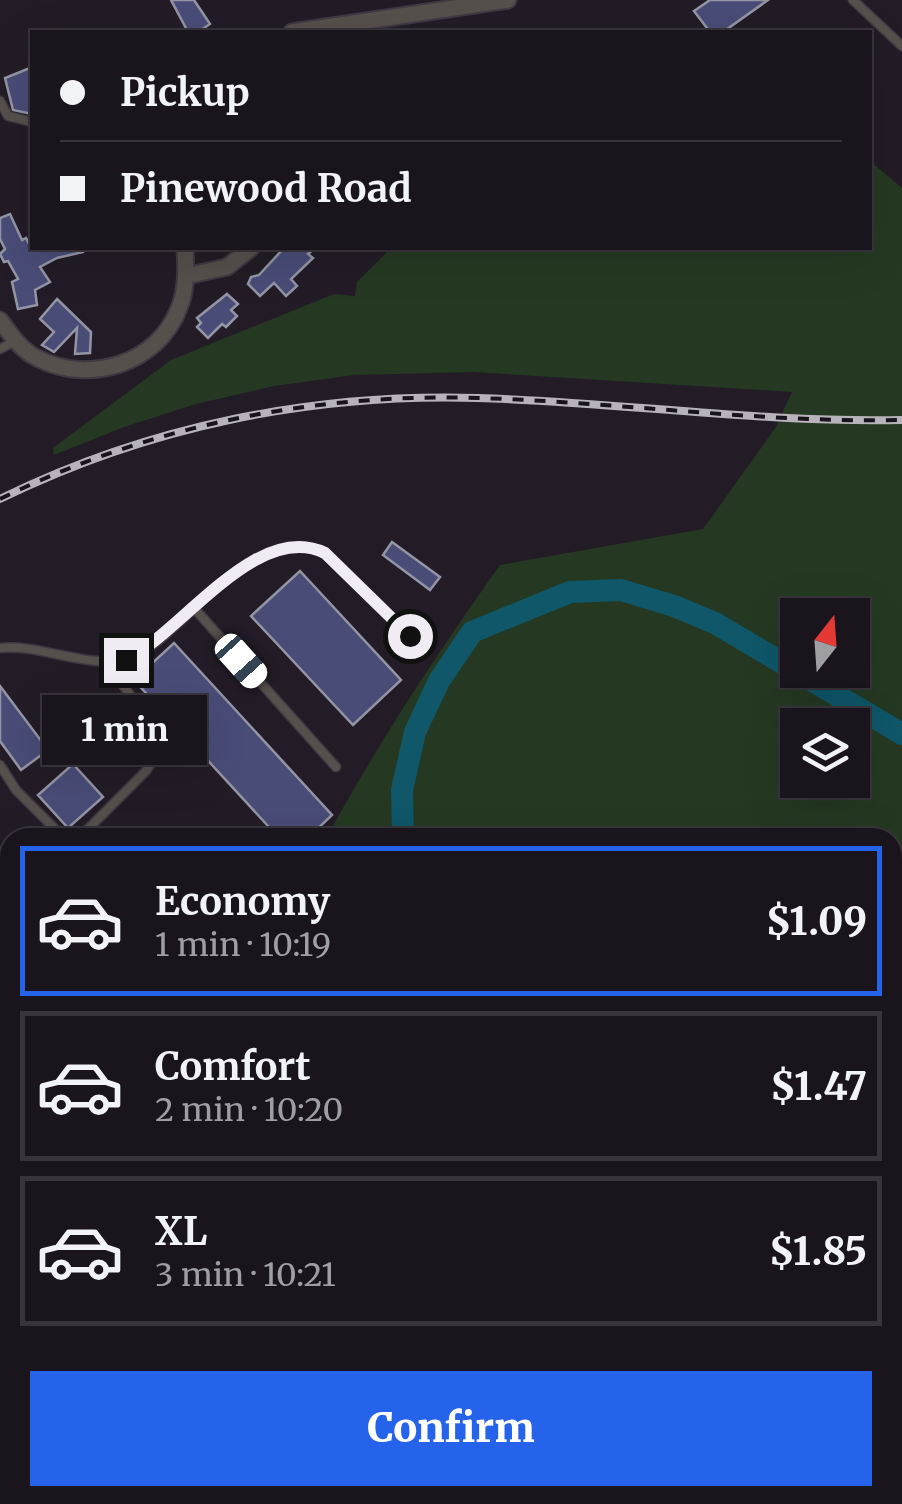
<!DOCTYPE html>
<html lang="en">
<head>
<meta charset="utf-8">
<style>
	body { margin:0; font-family:Merriweather,serif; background:#231e25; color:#f1f3f6; height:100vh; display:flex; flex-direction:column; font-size:38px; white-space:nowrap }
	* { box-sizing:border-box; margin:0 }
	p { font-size:32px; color:#9f9fa3 }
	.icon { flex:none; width:55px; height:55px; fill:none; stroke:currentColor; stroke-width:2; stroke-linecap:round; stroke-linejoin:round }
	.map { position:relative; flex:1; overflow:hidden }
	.details { position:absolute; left:0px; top:828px; width:902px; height:678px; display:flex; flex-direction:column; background:#1a151c; border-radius:30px 30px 0 0; box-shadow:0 10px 40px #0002,0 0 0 2px #38343b }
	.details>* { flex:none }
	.banner { position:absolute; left:30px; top:30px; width:842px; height:220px; border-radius:0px; box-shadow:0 10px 40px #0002,0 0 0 2px #38343b; display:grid; align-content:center; height:220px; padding:0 30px; background:#1a151c }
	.needle { width:65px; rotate:17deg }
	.tools { position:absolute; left:780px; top:598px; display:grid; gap:20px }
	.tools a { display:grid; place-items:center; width:90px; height:90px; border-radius:0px; background:#1a151c; box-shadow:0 10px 40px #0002,0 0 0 2px #38343b; font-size:50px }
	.end { position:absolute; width:45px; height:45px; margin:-22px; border:12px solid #f1ecf3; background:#111; box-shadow:0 0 0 5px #111 }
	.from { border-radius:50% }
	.bubble { position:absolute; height:70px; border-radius:0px; background:#1a151c; box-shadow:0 10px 40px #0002,0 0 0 2px #38343b; font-size:32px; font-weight:800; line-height:70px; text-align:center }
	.car { position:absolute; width:30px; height:60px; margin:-30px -15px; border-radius:12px; box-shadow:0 0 8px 2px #0007; background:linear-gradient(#fff 24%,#345 0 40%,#fff 0 76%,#345 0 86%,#fff 0) }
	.banner b { display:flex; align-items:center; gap:35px; height:95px; font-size:38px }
	.banner b+b { border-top:2px solid #38343b }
	.banner i { width:25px; height:25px; background:#f1f3f6 }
	ul { padding:18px 0 0; list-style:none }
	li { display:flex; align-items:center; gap:30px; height:150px; margin:0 20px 15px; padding:0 10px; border:5px solid #38343b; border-radius:0px }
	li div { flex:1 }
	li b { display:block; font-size:38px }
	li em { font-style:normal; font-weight:800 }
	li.current { border-color:#2563eb }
	li>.icon { width:90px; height:90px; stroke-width:1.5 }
	.action { display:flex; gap:20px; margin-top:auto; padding:20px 30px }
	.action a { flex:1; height:115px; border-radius:0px; background:#2563eb; color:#fff; font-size:40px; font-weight:800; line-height:115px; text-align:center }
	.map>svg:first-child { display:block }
</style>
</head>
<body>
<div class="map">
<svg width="902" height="1504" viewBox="0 0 902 1504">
	<rect width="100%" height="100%" fill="#231c26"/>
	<path fill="#253922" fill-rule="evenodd" d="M870 161 902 188V1100L892 1052V838L327 837C378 743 438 652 500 565L703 529 776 427 792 392 474 372 354 375 274 386 196 404 124 427 54 455 53 448 171 360 334 294 355 296 357 282 391 248H870ZM798 615H852V670H798ZM798 725H852V780H798Z
		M0 1063 10 1067V1495H169L177 1504H0Z"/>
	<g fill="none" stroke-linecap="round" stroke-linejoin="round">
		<path stroke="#0f5769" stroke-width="22" d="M403 838 402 790 415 732 439 681 472 632 570 592 621 590 674 606 715 623 902 734
			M0 1372 10 1373"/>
	</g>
	<path fill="#494c77" stroke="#9395a4" stroke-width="2.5" d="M171 0H194L210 24 198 32H188Z
		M710 0H768L723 32H710L694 11Z
		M30 68 32 74V114L13 110 5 78Z
		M10 214 22 240 26 238 31 248H83V252L57 258 40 267 50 282 35 290 37 305 18 309 12 282 18 279 8 261 4 262 0 254 5 249 0 239V218Z
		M284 248H315L308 254 313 258 291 279 297 286 286 296 274 283 260 296 248 284 251 277 259 275Z
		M227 294 238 304 231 310 237 316 226 327 222 324 208 338 197 327 201 323 197 318Z
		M57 299 91 332 90 353 75 354 77 328 54 352 42 345 54 332 40 319Z
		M392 542 440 577 430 590 383 555Z
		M300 571 401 680 353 725 251 616Z
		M174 643 332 815 308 838H279L134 680Z
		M0 686 48 750 21 770 0 741Z
		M73 764 103 797 68 828 38 795Z"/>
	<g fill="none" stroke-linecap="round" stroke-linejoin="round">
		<g stroke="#403943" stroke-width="11">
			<path id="lane" d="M853 0 902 46
				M0 101 8 116 32 122
				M0 349 15 341
				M194 608 336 767
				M0 648C47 643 101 678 144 651 194 619 258 520 325 553L410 636
				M0 765 16 790 64 838
				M79 838 146 771 156 756V739L149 721 106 662"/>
		</g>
		<g stroke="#403943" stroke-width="19">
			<path id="street" d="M292 32 508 0
				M186 276 227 267 251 248
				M0 320C10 334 21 350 37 358 89 385 158 364 179 308 187 290 186 267 185 248"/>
		</g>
		<use href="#lane" stroke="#55504b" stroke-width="8"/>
		<use href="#street" stroke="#55504b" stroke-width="15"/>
		<g stroke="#b8b2ba" stroke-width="8">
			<path id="rail" d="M0 499C149 426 312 393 478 398 619 402 761 423 902 420"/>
		</g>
		<use href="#rail" stroke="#19131d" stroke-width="4" stroke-dasharray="11" stroke-linecap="butt"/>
	</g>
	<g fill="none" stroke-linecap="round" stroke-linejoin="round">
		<path stroke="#f1ecf3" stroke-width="12" d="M126 660C182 632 257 520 325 553L410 636"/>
	</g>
</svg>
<div class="tools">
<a><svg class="needle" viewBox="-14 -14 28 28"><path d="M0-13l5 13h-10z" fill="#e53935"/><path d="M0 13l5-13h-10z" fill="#9f9fa3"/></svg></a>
<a><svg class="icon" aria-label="layers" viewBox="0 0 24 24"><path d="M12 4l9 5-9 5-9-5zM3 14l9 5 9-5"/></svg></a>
</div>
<i class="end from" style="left:410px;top:636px"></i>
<i class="end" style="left:126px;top:660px"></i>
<div class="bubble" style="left:42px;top:695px;width:165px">1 min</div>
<i class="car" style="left:241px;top:661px;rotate:138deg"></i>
<div class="banner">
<b><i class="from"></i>Pickup</b>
<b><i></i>Pinewood Road</b>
</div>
<section class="details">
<ul>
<li class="current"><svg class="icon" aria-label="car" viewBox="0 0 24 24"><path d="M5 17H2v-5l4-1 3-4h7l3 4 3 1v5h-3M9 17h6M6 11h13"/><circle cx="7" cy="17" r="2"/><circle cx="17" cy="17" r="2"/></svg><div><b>Economy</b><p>1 min · 10:19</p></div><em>$1.09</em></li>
<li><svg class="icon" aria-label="car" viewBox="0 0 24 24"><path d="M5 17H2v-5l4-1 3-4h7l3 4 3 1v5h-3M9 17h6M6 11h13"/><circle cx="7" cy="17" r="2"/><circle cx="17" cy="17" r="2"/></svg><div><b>Comfort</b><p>2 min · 10:20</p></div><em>$1.47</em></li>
<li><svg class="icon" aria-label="car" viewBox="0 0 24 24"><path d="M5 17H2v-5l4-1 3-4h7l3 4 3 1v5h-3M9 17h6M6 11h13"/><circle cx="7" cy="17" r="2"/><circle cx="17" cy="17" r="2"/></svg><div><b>XL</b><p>3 min · 10:21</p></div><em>$1.85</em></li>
</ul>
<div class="action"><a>Confirm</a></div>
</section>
</div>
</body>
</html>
